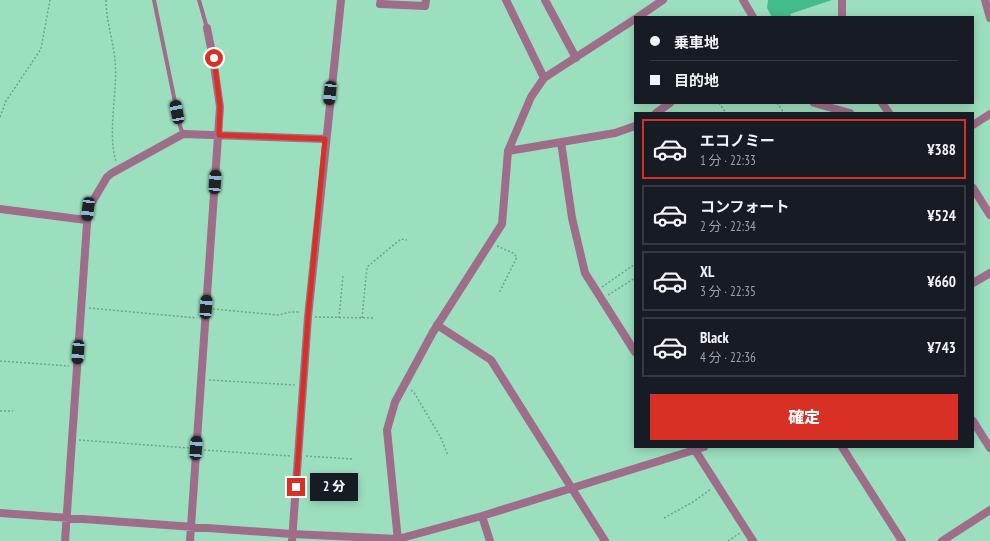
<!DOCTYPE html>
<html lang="ja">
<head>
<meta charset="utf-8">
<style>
	body { margin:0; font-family:"PT Sans Narrow","Noto Sans JP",sans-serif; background:#242831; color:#f1f3f6; height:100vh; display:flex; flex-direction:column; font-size:15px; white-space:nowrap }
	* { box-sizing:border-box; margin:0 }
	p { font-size:13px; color:#9ea1a6 }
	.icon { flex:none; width:22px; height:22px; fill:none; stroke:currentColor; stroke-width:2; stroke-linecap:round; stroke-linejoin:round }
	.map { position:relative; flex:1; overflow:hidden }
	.sheet { position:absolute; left:634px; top:112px; width:340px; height:336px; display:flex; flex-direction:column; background:#171b24; border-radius:0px; box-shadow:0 2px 10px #0003 }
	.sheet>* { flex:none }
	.top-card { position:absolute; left:634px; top:16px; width:340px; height:88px; border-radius:0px; box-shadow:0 2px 10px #0003; display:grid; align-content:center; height:88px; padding:0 16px; background:#171b24 }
	.end { position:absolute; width:18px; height:18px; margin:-9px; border:5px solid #d93025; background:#fff; box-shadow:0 0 0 2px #fff }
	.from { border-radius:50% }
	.bubble { position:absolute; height:28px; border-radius:0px; background:#171b24; box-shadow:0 2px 10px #0003; font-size:13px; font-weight:800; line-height:28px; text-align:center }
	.car { position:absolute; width:12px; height:24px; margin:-12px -6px; border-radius:5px; box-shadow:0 0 3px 1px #0007; background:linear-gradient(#222 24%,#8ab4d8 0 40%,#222 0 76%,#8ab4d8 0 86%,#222 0) }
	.top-card b { display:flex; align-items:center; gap:14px; height:38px; font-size:15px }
	.top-card b+b { border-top:1px solid #363941 }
	.top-card i { width:10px; height:10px; background:#f1f3f6 }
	ul { padding:7px 0 0; list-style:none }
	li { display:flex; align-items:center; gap:12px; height:60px; margin:0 8px 6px; padding:0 8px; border:2px solid #363941; border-radius:0px }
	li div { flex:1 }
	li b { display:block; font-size:15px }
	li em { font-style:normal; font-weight:800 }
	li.selected { border-color:#d93025 }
	li>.icon { width:36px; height:36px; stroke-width:1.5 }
	.primary-button { display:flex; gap:8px; margin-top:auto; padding:8px 16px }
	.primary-button a { flex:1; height:46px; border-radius:0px; background:#d93025; color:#fff; font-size:16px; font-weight:800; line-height:46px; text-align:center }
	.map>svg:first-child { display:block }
</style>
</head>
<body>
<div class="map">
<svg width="990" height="541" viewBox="0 0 990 541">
	<rect width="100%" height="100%" fill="#9cdfbe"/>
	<path fill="#44bc8c" d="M768 0H832L790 14 792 17H772L767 8Z"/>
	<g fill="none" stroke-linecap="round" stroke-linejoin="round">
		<path stroke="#6da389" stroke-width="1.5" stroke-dasharray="2 2" stroke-linecap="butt" d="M106 0C106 20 113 40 115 60 118 91 107 133 116 161
			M719 103 726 113
			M777 103 784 113
			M0 117 6 101 41 49 50 0
			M497 246 513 253 517 257 499 293
			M602 287 635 264
			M608 295 635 278
			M89 308 197 318
			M213 309 278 315 291 312H300
			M315 317 374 318
			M339 318 343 275
			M362 318 367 267 401 239 407 240
			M0 361 69 366
			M209 380 295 385
			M411 390 415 394 441 438 448 456
			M0 411H13
			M79 440 189 448
			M204 450 290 456
			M306 456 352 459
			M664 518 693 502 711 489
			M728 541 740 533"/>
		<path stroke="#9d6d8a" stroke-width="4" d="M154 0 180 126 183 134
			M199 0 207 28"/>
		<path stroke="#9d6d8a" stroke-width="8" d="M381 0 380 4 425 6 426 0
			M506 0 544 78
			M545 0 576 58
			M743 0 753 17
			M985 0 990 18
			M638 17 663 0
			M842 17V0
			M814 103 850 113
			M882 103 889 113
			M656 113 670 103
			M973 125 990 114
			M561 142 572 218 585 273 635 352
			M508 151 615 133 635 126
			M973 188 990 215
			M0 209 86 220
			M973 283 990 273
			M437 325 491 360 605 541
			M973 421 990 448
			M693 447 753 541
			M842 447 902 541
			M0 513 292 534 398 539 482 516 704 447
			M482 516 490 541
			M65 541 88 209 107 177 112 173 183 134 325 139
			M190 541 220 107 213 58 207 28
			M292 541 308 317 341 0
			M398 541 387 430 395 402 433 332 502 224 508 151 531 97 544 78 635 19
			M942 541 990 510"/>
	</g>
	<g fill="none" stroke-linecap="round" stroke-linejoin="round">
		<path stroke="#d93025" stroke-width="5" d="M214 58 220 107 219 135 325 139 308 317 296 487"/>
	</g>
</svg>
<i class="end from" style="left:214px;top:58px"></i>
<i class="end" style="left:296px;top:487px"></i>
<div class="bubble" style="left:310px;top:473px;width:48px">2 分</div>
<i class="car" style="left:330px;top:93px;rotate:186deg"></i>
<i class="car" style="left:177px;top:112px;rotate:349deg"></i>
<i class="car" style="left:215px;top:182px;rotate:4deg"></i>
<i class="car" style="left:88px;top:209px;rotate:186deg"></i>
<i class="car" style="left:206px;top:307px;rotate:4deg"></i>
<i class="car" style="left:78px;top:352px;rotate:184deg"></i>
<i class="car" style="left:196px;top:448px;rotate:4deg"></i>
<div class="top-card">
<b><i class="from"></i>乗車地</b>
<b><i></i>目的地</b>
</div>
<section class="sheet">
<ul>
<li class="selected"><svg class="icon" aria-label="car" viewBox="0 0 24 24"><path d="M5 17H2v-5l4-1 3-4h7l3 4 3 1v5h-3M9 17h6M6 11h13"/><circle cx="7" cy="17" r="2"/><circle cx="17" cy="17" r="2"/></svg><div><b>エコノミー</b><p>1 分 · 22:33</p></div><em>¥388</em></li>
<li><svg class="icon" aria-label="car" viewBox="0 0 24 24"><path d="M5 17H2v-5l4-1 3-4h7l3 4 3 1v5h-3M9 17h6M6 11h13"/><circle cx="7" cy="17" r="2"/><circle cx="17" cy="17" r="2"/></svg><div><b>コンフォート</b><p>2 分 · 22:34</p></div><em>¥524</em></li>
<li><svg class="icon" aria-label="car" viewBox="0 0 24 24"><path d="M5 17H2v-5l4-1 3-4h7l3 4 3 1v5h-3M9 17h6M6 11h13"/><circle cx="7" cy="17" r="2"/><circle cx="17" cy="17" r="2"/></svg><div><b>XL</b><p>3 分 · 22:35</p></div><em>¥660</em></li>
<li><svg class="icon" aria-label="car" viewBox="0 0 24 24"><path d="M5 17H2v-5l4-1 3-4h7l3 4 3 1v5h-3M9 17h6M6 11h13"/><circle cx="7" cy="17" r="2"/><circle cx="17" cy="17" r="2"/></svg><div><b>Black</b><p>4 分 · 22:36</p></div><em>¥743</em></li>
</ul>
<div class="primary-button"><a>確定</a></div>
</section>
</div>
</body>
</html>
